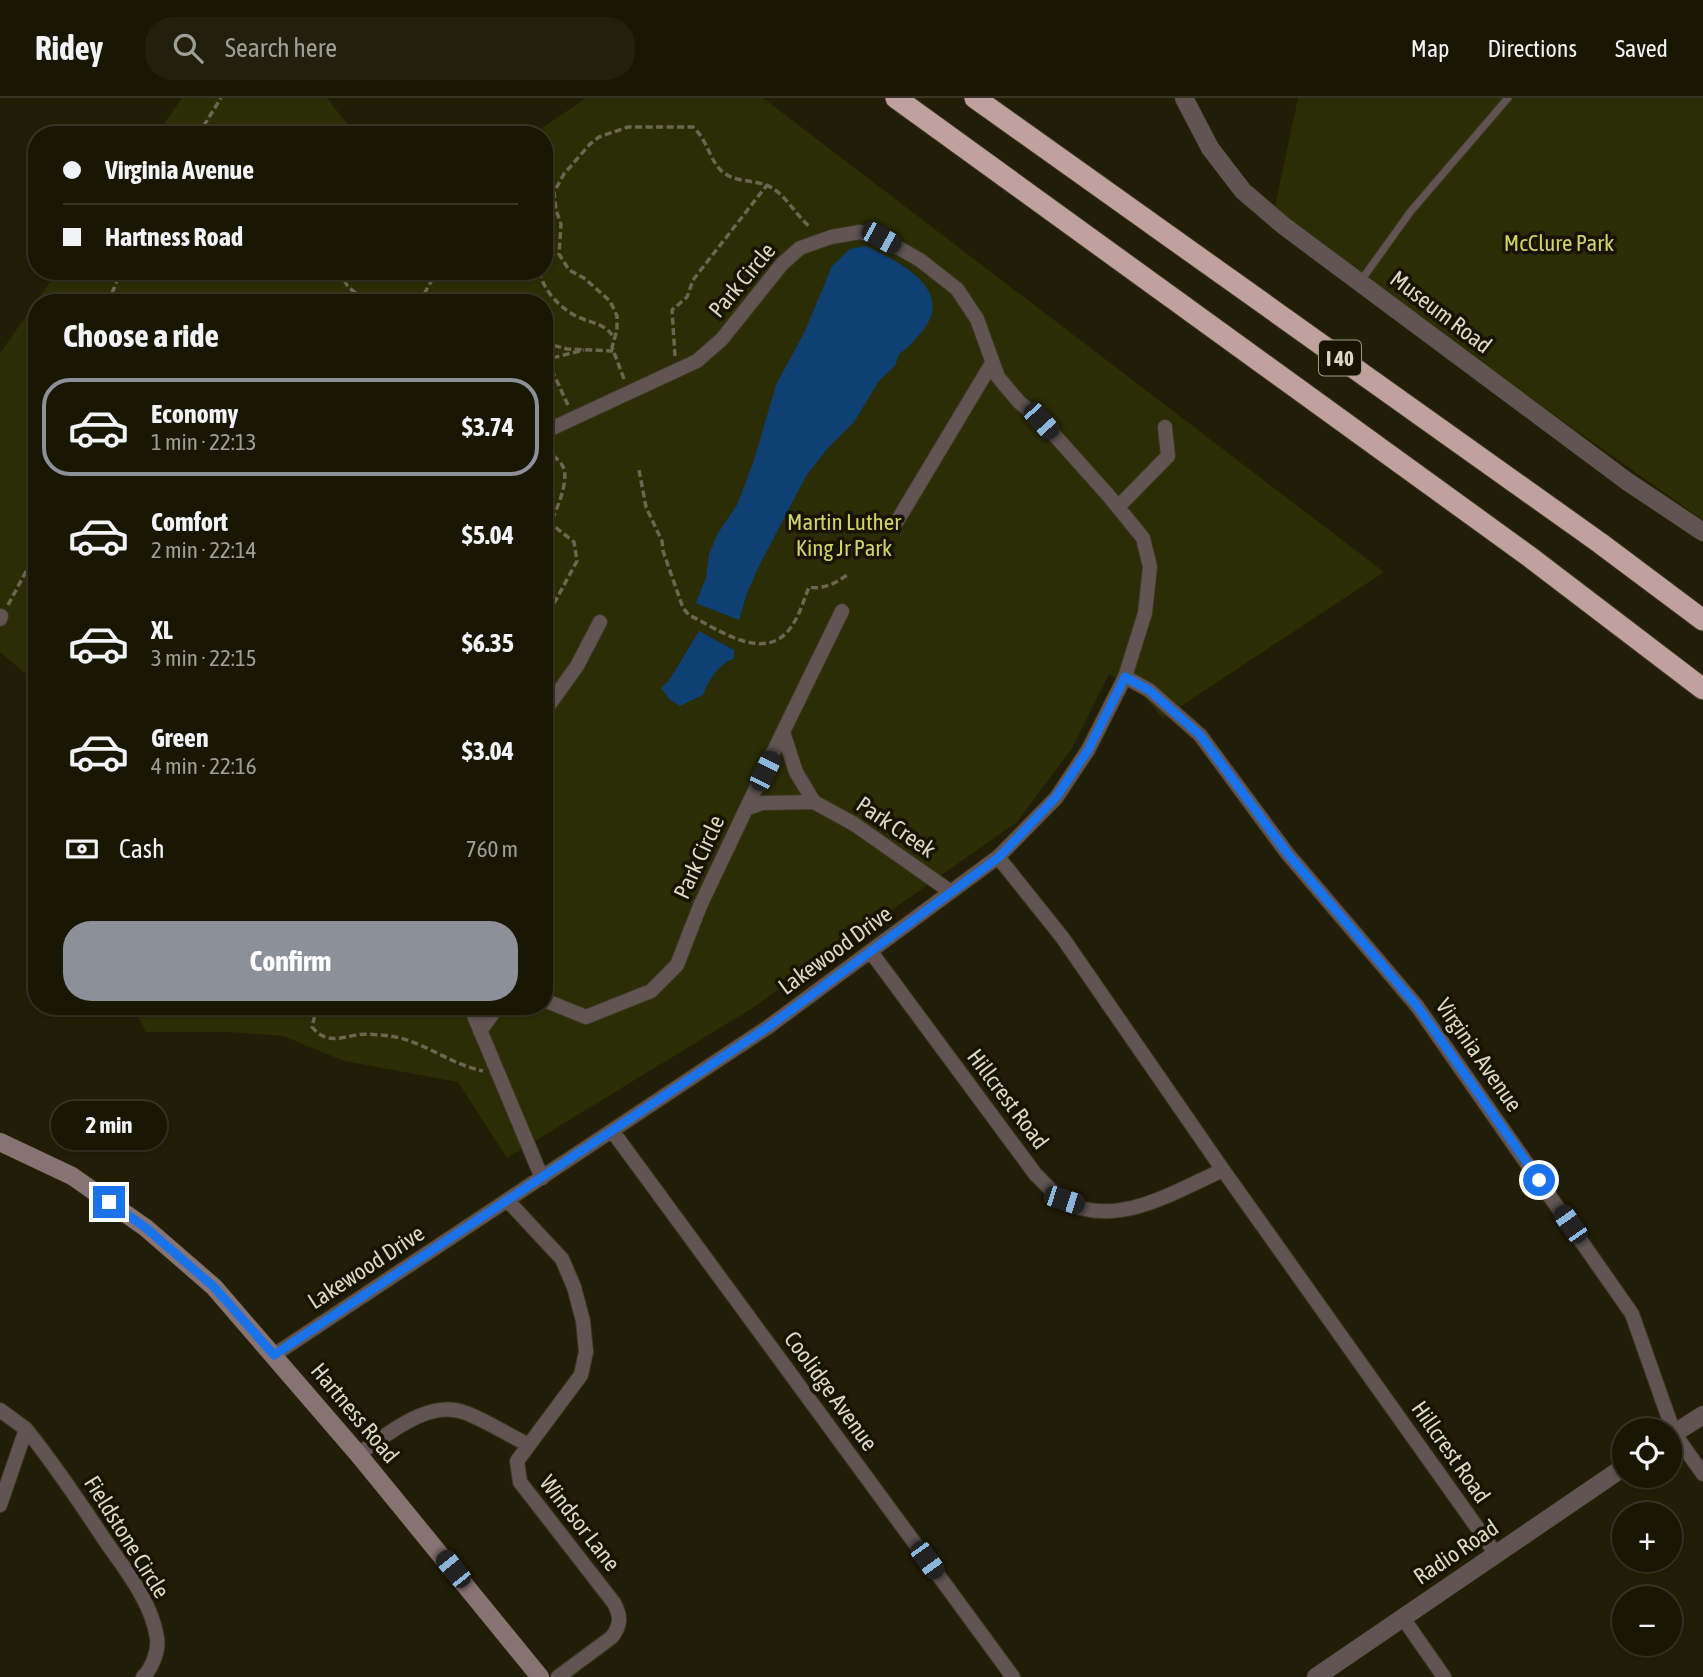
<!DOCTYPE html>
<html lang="en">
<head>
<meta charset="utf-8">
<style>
	body { margin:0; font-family:"Asap Condensed",sans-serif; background:#231f0e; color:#f1f3f6; height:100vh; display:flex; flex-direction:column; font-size:26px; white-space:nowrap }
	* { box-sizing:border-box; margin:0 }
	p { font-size:23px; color:#9f9f9a }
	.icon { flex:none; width:38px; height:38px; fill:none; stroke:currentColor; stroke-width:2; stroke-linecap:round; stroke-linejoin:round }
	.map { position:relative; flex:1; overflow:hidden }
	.panel { position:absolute; left:28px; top:196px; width:525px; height:721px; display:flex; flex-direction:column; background:#1a1604; border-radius:28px; box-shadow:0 2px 5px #0004,0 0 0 2px #383526 }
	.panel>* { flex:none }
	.banner { position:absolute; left:28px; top:28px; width:525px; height:154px; border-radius:28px; box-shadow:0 2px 5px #0004,0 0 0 2px #383526; display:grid; align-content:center; height:154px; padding:0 35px; background:#1a1604 }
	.buttons { position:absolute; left:1612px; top:1320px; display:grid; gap:14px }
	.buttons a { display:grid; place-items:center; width:70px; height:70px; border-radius:50%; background:#1a1604; box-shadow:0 2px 5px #0004,0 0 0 2px #383526; font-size:35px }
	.end { position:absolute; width:32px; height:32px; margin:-16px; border:9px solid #1a73e8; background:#fff; box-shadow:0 0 0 4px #fff }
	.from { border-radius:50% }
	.bubble { position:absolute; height:49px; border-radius:24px; background:#1a1604; box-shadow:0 2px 5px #0004,0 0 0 2px #383526; font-size:23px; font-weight:700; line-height:49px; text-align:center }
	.car { position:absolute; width:21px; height:42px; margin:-21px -10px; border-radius:9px; box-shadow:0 0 5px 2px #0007; background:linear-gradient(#222 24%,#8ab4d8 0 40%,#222 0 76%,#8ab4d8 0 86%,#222 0) }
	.banner b { display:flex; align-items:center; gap:24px; height:66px; font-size:26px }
	.banner b+b { border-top:2px solid #383526 }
	.banner i { width:18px; height:18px; background:#f1f3f6 }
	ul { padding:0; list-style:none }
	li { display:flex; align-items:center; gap:21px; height:98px; margin:0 14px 10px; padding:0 21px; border:4px solid transparent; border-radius:28px }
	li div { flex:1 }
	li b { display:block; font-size:26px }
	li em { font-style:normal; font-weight:700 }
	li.on { border-color:#8c9099 }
	li>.icon { width:63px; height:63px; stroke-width:1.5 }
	h2 { padding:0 35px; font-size:32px; line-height:84px }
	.pay { display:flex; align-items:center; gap:18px; height:77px; padding:0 35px; font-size:26px }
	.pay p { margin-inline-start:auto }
	.cta { display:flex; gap:14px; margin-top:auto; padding:14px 35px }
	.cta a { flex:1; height:80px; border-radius:28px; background:#8c9099; color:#fff; font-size:28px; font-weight:700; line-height:80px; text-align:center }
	header { display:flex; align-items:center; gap:42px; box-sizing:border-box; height:98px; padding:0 35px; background:#1a1604; border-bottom:2px solid #383526 }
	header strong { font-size:33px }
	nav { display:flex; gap:38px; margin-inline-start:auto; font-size:24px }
	.search { width:490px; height:63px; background:#231f0e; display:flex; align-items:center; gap:18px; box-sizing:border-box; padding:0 24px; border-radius:28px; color:#9f9f9a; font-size:26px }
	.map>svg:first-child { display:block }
</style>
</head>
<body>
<header>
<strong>Ridey</strong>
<div class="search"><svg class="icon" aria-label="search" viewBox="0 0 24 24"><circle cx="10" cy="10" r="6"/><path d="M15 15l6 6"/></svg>Search here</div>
<nav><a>Map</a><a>Directions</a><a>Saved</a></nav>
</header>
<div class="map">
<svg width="1703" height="1579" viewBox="0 0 1703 1579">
	<rect width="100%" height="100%" fill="#221d06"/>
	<path fill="#2b2d04" d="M182 0H327L356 37H156Z
		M586 0H763L1384 474 1163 620 1138 592 1109 576 1073 649 1017 724 751 911 507 1060 458 984 344 963 283 938 229 934H146L132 908H544V205H37V585L0 554V255L58 173H544V37H532Z
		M1298 0H1703V422L1273 118Z"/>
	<path fill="#0e4074" d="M866 148C902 165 959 194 919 237 912 245 908 250 899 256L895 268 879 283 854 324 827 351 806 378 759 468 747 495 739 522 696 505 706 480 709 456 718 435 737 407 753 365 776 287 805 233 832 168 850 151Z
		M699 533 734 552V560C717 568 710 580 703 597L680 608 669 601 661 590 670 581Z"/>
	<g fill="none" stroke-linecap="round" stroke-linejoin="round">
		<g stroke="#3c3721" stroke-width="9">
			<path id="service" d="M1360 184 1411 113 1508 0"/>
		</g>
		<g stroke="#3c3721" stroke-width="16">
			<path id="minor" d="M1118 409 1168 358 1165 329
				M896 425 992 265
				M0 521 1 518
				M1125 579 1149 592 1200 637 1287 755 1417 908 1632 1216 1674 1335 1703 1376
				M544 614 577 568 600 524
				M814 704 796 674 783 634 842 513
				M746 711 783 634
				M998 759 1062 839 1223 1072 1496 1456
				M871 854 1036 1077C1045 1085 1054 1097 1064 1103 1116 1132 1175 1093 1223 1072
				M544 902 586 919 651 893 677 867 700 808 746 711 762 705 814 704 854 726 951 794
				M470 908 542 1080
				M480 933 494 914 505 908
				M613 1034 1013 1579
				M507 1102 562 1161 574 1189 583 1223 586 1254 581 1277 517 1363 520 1384 614 1505C621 1518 621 1527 612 1539L558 1579
				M274 1257 768 929 998 759 1056 700 1088 652 1125 579 1145 515 1150 469 1143 440 1108 397 1041 322 1019 304 998 279 977 221 957 191 920 162 881 140 860 134 831 139 800 150 782 166 722 241 697 263 544 334
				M0 1312 26 1331
				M358 1356C388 1337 428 1300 466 1315 487 1323 508 1337 529 1347
				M0 1407 26 1331C54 1366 79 1403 104 1441 124 1470 152 1504 157 1540 159 1553 152 1570 143 1579
				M1403 1520 1444 1579"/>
		</g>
		<g stroke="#3c3721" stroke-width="19">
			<path id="tertiary" d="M1184 0 1210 50 1243 93 1284 128 1628 384 1703 434
				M1670 1338 1703 1317
				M1316 1579 1624 1369"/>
		</g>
		<g stroke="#3c3721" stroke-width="19">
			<path id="secondary" d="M0 1044 72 1078 146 1130 214 1189 358 1356 540 1579"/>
		</g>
		<g stroke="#3c3721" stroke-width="23">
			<path id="motorway" d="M896 0 1530 459 1703 591
				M975 0 1600 445 1703 522"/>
		</g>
		<path stroke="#6a6652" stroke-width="3.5" stroke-dasharray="7 3.5" stroke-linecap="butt" d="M198 37 221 0
			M339 173 348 189 369 205
			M540 173C542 192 561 211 578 219 594 226 605 225 615 241
			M108 205 121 173
			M419 205 437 173
			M544 245 567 251 614 253
			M675 258 672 212 687 199 693 182 767 87
			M624 281 612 249 617 232V218L610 203 584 180 569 172 559 156 561 126 556 112 554 94 564 76 590 46 599 39 628 29H693C708 42 710 65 724 75 737 84 752 82 766 87 785 94 795 117 810 129
			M568 307 549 266 552 260 584 252
			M544 352C552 357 561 362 564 371 569 389 551 423 544 441
			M639 372 646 409 662 443 663 453 683 510 689 517C716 530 762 564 788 533 799 520 803 504 809 489 823 492 836 485 847 477
			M8 507 37 453
			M544 524 577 463 574 444 550 425
			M317 908 312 929C326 946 338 940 357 937 366 935 380 937 390 938 424 943 449 966 483 973"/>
		<use href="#service" stroke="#615453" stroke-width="7"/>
		<use href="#minor" stroke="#615453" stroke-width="14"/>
		<use href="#tertiary" stroke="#615453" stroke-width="18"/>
		<use href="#secondary" stroke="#877371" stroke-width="18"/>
		<use href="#motorway" stroke="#c0a19e" stroke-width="21"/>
	</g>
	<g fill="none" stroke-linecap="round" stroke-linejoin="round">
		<path stroke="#1a73e8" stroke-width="9" d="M109 1104 146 1130 214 1189 274 1257 768 929 999 759 1056 699 1088 652 1125 579 1149 592 1200 637 1287 755 1417 908 1539 1082"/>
	</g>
	<g text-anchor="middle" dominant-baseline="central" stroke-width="7" stroke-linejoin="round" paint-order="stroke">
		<rect fill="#191301" stroke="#a19d8e" stroke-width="2" x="1319" y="242.5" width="42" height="35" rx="5"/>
		<g font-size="21" font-weight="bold" fill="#dbd8ca">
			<text x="1340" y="260">I 40</text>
		</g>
		<g font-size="23" fill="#ced467" stroke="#191301">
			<text x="1559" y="145">McClure Park</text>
			<text x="844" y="424">Martin Luther<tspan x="844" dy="26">King Jr Park</tspan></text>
		</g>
		<g font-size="23" fill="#dbd8ca" stroke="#191301">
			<text transform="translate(742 182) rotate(-50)">Park Circle</text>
			<text transform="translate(1441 214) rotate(37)">Museum Road</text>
			<text transform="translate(896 729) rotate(34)">Park Creek</text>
			<text transform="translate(699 759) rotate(-65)">Park Circle</text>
			<text transform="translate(835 852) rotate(-36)">Lakewood Drive</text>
			<text transform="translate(1479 957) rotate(55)">Virginia Avenue</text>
			<text transform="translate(1008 1001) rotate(53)">Hillcrest Road</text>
			<text transform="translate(366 1169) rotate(-33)">Lakewood Drive</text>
			<text transform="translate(831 1293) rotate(54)">Coolidge Avenue</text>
			<text transform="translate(355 1315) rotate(50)">Hartness Road</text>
			<text transform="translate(1451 1354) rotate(55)">Hillcrest Road</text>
			<text transform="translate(580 1425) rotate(52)">Windsor Lane</text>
			<text transform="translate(127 1439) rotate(58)">Fieldstone Circle</text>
			<text transform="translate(1456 1454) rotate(-34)">Radio Road</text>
		</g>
	</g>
</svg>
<div class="buttons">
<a><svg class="icon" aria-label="locate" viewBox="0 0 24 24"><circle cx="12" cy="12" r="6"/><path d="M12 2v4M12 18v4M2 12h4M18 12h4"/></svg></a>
<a>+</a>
<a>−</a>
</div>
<i class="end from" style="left:1539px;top:1082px"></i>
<i class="end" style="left:109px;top:1104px"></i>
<div class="bubble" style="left:51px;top:1003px;width:116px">2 min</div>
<i class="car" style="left:881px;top:140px;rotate:119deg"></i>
<i class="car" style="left:1041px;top:323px;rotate:138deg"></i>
<i class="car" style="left:765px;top:673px;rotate:26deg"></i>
<i class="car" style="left:1064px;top:1102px;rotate:108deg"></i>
<i class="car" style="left:1570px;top:1126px;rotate:325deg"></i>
<i class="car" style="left:927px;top:1462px;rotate:144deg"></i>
<i class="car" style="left:453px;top:1471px;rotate:321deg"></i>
<div class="banner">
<b><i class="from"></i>Virginia Avenue</b>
<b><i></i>Hartness Road</b>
</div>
<section class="panel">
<h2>Choose a ride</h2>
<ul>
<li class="on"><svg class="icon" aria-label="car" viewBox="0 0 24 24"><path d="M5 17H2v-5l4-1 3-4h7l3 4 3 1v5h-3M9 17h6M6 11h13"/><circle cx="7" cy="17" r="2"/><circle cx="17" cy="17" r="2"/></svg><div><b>Economy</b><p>1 min · 22:13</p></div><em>$3.74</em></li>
<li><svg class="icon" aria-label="car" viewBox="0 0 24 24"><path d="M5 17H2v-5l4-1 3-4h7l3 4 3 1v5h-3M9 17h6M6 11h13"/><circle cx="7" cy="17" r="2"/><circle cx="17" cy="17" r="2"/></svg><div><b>Comfort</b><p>2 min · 22:14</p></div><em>$5.04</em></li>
<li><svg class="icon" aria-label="car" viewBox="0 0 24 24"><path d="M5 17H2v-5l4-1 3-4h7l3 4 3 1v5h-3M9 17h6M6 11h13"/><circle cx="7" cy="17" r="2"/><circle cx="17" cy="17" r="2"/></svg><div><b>XL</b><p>3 min · 22:15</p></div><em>$6.35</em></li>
<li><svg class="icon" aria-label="car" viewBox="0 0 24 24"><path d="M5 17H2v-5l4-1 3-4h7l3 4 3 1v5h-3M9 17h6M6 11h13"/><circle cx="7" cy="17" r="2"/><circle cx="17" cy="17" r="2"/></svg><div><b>Green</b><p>4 min · 22:16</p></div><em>$3.04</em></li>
</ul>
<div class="pay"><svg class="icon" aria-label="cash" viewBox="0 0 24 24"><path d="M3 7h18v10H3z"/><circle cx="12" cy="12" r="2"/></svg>Cash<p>760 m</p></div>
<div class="cta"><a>Confirm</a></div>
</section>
</div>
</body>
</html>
